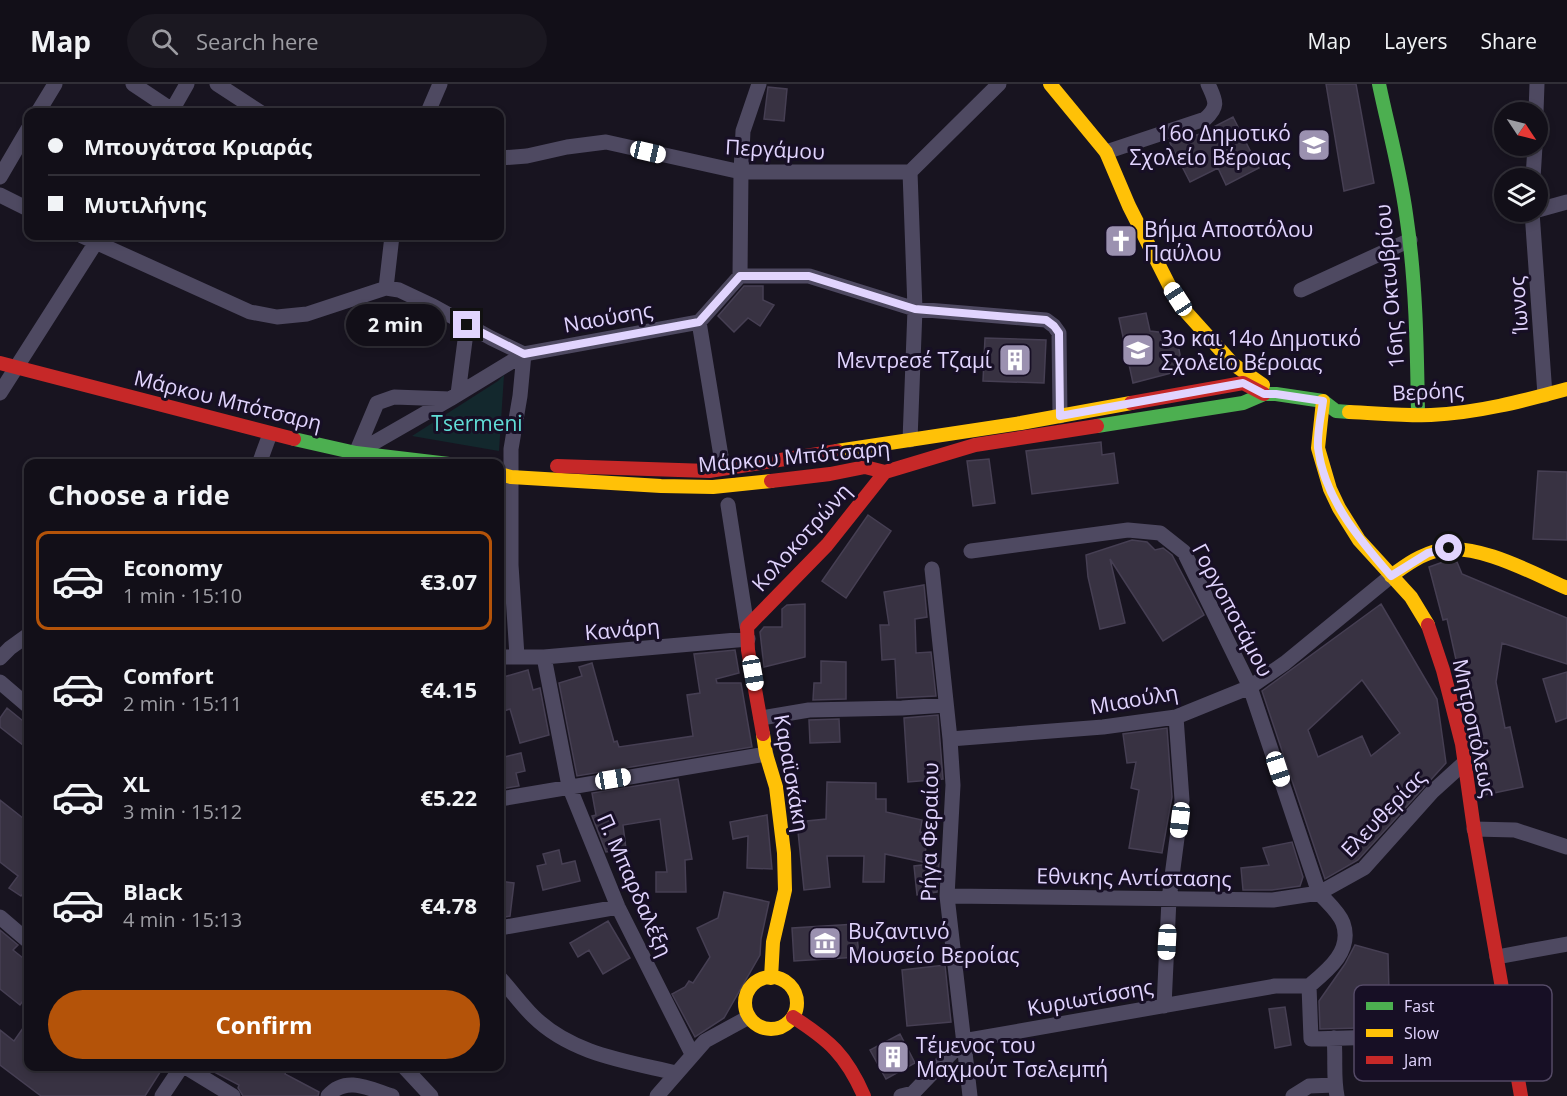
<!DOCTYPE html>
<html lang="en">
<head>
<meta charset="utf-8">
<style>
	body { margin:0; font-family:"Open Sans",sans-serif; background:#1b1821; color:#f1f3f6; height:100vh; display:flex; flex-direction:column; font-size:22px; white-space:nowrap }
	* { box-sizing:border-box; margin:0 }
	p { font-size:20px; color:#9c9ca2 }
	.icon { flex:none; width:33px; height:33px; fill:none; stroke:currentColor; stroke-width:2; stroke-linecap:round; stroke-linejoin:round }
	.map { position:relative; flex:1; overflow:hidden }
	.drawer { position:absolute; left:24px; top:375px; width:480px; height:612px; display:flex; flex-direction:column; background:#120f18; border-radius:12px; box-shadow:0 3px 9px #0003,0 0 0 2px #312f37 }
	.drawer>* { flex:none }
	.hud { position:absolute; left:24px; top:24px; width:480px; height:132px; border-radius:12px; box-shadow:0 3px 9px #0003,0 0 0 2px #312f37; display:grid; align-content:center; height:132px; padding:0 24px; background:#120f18 }
	.needle { width:39px; rotate:125deg }
	.fabs { position:absolute; left:1494px; top:18px; display:grid; gap:12px }
	.fabs a { display:grid; place-items:center; width:54px; height:54px; border-radius:50%; background:#120f18; box-shadow:0 3px 9px #0003,0 0 0 2px #312f37; font-size:30px }
	.end { position:absolute; width:27px; height:27px; margin:-14px; border:8px solid #e1d4fe; background:#111; box-shadow:0 0 0 3px #111 }
	.from { border-radius:50% }
	.bubble { position:absolute; height:42px; border-radius:21px; background:#120f18; box-shadow:0 3px 9px #0003,0 0 0 2px #312f37; font-size:20px; font-weight:700; line-height:42px; text-align:center }
	.car { position:absolute; width:18px; height:36px; margin:-18px -9px; border-radius:8px; box-shadow:0 0 4px 2px #0007; background:linear-gradient(#fff 24%,#345 0 40%,#fff 0 76%,#345 0 86%,#fff 0) }
	.hud b { display:flex; align-items:center; gap:21px; height:57px; font-size:22px }
	.hud b+b { border-top:2px solid #312f37 }
	.hud i { width:15px; height:15px; background:#f1f3f6 }
	ul { padding:0; list-style:none }
	li { display:flex; align-items:center; gap:18px; height:99px; margin:0 12px 9px; padding:0 12px; border:3px solid transparent; border-radius:12px }
	li div { flex:1 }
	li b { display:block; font-size:22px }
	li em { font-style:normal; font-weight:700 }
	li.selected { border-color:#b45309 }
	li>.icon { width:54px; height:54px; stroke-width:1.5 }
	h2 { padding:0 24px; font-size:27px; line-height:72px }
	.primary-button { display:flex; gap:12px; margin-top:auto; padding:12px 24px }
	.primary-button a { flex:1; height:69px; border-radius:36px; background:#b45309; color:#fff; font-size:24px; font-weight:700; line-height:69px; text-align:center }
	header { display:flex; align-items:center; gap:36px; box-sizing:border-box; height:84px; padding:0 30px; background:#120f18; border-bottom:2px solid #312f37 }
	header strong { font-size:28px }
	nav { display:flex; gap:33px; margin-inline-start:auto; font-size:21px }
	.search { width:420px; height:54px; background:#1b1821; display:flex; align-items:center; gap:15px; box-sizing:border-box; padding:0 21px; border-radius:33px; color:#9c9ca2; font-size:22px }
	.map>svg:first-child { display:block }
</style>
</head>
<body>
<header>
<strong>Map</strong>
<div class="search"><svg class="icon" aria-label="search" viewBox="0 0 24 24"><circle cx="10" cy="10" r="6"/><path d="M15 15l6 6"/></svg>Search here</div>
<nav><a>Map</a><a>Layers</a><a>Share</a></nav>
</header>
<div class="map">
<svg width="1567" height="1012" viewBox="0 0 1567 1012">
	<rect width="100%" height="100%" fill="#181420"/>
	<path fill="#13282d" d="M504 291 499 367 412 352 498 297Z"/>
	<path fill="#383242" stroke="#463f53" stroke-width="1.5" fill-rule="evenodd" d="M1326 0H1356L1374 99 1344 107Z
		M768 3 787 5 784 37 764 35Z
		M1233 33 1259 84 1226 101 1218 84 1190 98 1170 59 1200 50Z
		M744 202H763V216L774 221 760 242 748 234 734 248 718 232Z
		M1146 229 1150 247 1176 250 1183 286 1133 299 1119 234Z
		M985 254 1046 256 1044 299 983 297Z
		M1101 358 1102 371 1114 369 1118 399 1032 410 1026 367Z
		M989 375 995 419 973 422 967 377Z
		M1538 387 1567 388V456L1533 455Z
		M868 431 891 447 846 514 822 497Z
		M1132 456 1147 458 1155 466 1163 464 1172 471 1204 531 1163 557 1110 475 1125 539 1100 545 1088 493 1086 471Z
		M1443 478H1457L1462 490 1567 534V580L1502 559 1496 598 1505 644 1510 643 1523 703 1484 711 1474 657 1447 535 1443 536 1429 483Z
		M924 501 927 533 915 535 916 569 931 568 936 612 897 614 895 575 882 576 880 541H889L884 508Z
		M805 520V573L764 583 760 548 764 543H782V525L787 521Z
		M1381 520 1437 615 1446 679 1358 776 1325 795 1262 607ZM1362 596 1400 649 1371 672 1362 652 1318 673 1308 646Z
		M735 566 739 589 716 595 717 599H741L752 663 577 692 559 599 582 592 579 583 592 579 614 658 617 657 619 663 693 652 687 611 700 609 694 570Z
		M821 577 846 578V615L813 616 814 599H821Z
		M528 586 533 606 540 604 549 651 520 659 510 625 504 627 500 611V594Z
		M1567 588V634L1556 638 1543 595Z
		M7 624 28 641V665L0 643V634Z
		M938 631 943 695 908 698 904 634Z
		M839 635 840 658 810 659 809 636Z
		M1167 644 1172 713 1162 769 1129 764 1139 706 1131 704 1136 678 1127 679 1123 650Z
		M521 669 525 687 516 689 519 702 500 705V674Z
		M678 695 692 775 685 776 686 808H656V788H667L660 735 623 741 626 765 606 768 592 732 596 731 592 709Z
		M827 698 876 699V715H886V728L922 736 920 748 929 750 923 778 885 770 884 798H863L864 772H827L830 803 804 806 797 738 826 735Z
		M0 716 28 738V803L21 812 9 804 18 792 0 778Z
		M767 731 772 785 747 784 748 752 733 755 730 738Z
		M1292 758 1303 793 1300 802 1272 806H1243L1241 784 1269 781 1263 764Z
		M559 766 562 780 575 777 580 797 543 806 537 782 546 780 543 770Z
		M939 779 937 808 917 811 914 782Z
		M500 797 514 799 510 832 500 834Z
		M724 808 769 818 761 855 760 871 724 934 695 953 672 910 685 903 689 897 693 899 710 873 697 844 718 834Z
		M608 837 630 874 603 890 589 866 578 873 570 859Z
		M856 840 859 873 794 877 792 844Z
		M0 846 18 861 13 866 28 878V910L20 921 0 905Z
		M1355 861 1388 870 1389 907H1399L1401 943 1320 945 1319 917 1345 880Z
		M945 881 951 938 907 942 902 886Z
		M1285 923 1291 961 1275 964 1269 925Z
		M28 937V982H164L145 1012H41L0 981V946L14 957Z
		M900 950 915 979 886 995 870 966Z
		M203 982H289L285 990 319 1008 318 1012H243L238 1004 239 1001Z"/>
	<g fill="none" stroke-linecap="round" stroke-linejoin="round">
		<path stroke="#4e4961" stroke-width="15" d="M133 0 172 26
			M217 0 260 28
			M38 28 55 0
			M171 28 187 0
			M428 28 440 0
			M1536 28 1537 0
			M1106 68 1205 35C1220 22 1215 16 1208 0
			M500 74 527 72 567 63 606 58 741 88H910
			M0 93 28 45
			M1533 94 1535 62
			M0 111 28 125
			M1538 126 1567 118
			M1532 128 1545 311
			M82 152 250 228 277 233 307 230 386 204 399 206 433 222 491 254 524 270
			M740 192H809L915 225 1046 236 1054 242 1059 249 1060 332
			M386 204 392 152
			M1301 206 1410 156
			M699 238 740 192 741 88 743 47 759 0
			M699 238 721 372
			M0 309 100 152
			M458 310 467 241
			M910 356 915 225 910 88 999 0
			M356 369 450 315 524 270 699 238
			M356 369 377 319 394 313 450 315
			M259 380 270 350
			M728 421 747 543
			M932 485 950 655 953 701 947 812 970 1012
			M517 572 511 481V365L520 312 524 270
			M500 573H544L748 555
			M544 573 569 702 618 823 692 970
			M0 574 10 564 28 551
			M0 598 28 622
			M761 634 809 626 902 624 946 621
			M950 655 1103 643 1176 633 1250 603 1285 579 1391 492
			M1464 679 1432 708 1364 784 1319 809C1327 818 1339 828 1343 839 1353 867 1327 887 1309 902L1311 955 1418 952 1507 934
			M500 715 766 670
			M1474 745 1515 746 1567 763
			M947 812 1273 816 1319 809 1250 603 1184 468 1160 449 1128 446 971 467
			M0 833 28 857
			M500 844 618 823
			M1497 873 1567 860
			M500 894C511 906 521 920 533 932 571 970 626 977 676 989
			M1164 922 1169 815 1182 716 1176 633
			M1334 954C1336 973 1333 993 1337 1012
			M184 982 233 1012
			M403 982 431 1012
			M162 1012 182 982
			M328 1012C346 991 370 1005 392 1012
			M657 1012 705 957 749 933
			M901 1012 913 1009 963 957 1275 902H1309
			M1293 1012 1309 1002 1335 1001"/>
		<path stroke="#4caf50" stroke-width="14" d="M1379 0C1388 43 1400 86 1406 130 1416 196 1417 263 1418 330
			M1097 342 1243 319 1264 310H1276L1323 317 1336 327 1349 328
			M294 355 356 369 449 380"/>
		<path stroke="#ffc107" stroke-width="14" d="M1050 0 1106 68 1129 122 1169 201 1187 229 1233 280 1263 301
			M1323 317 1318 364 1330 405 1339 424 1359 456 1411 513 1428 541
			M1349 328C1376 329 1404 332 1431 331 1477 329 1523 317 1567 305
			M837 367 1021 339 1131 319
			M500 390 511 393 661 402 713 403 771 397
			M1391 492C1406 481 1421 470 1440 466 1479 459 1532 489 1567 504
			M763 650 766 670 776 703 784 769 785 806 773 858 771 894
			M745 919a26 26 0 1 1 52 0a26 26 0 1 1-52 0Z"/>
		<path stroke="#c62828" stroke-width="14" d="M0 279 294 355
			M1131 319 1243 299 1264 310
			M557 382 709 387 837 367
			M771 397 830 390 865 383 885 388 975 361 1097 342
			M1428 541 1443 586 1462 660 1474 745 1521 1012
			M763 650 748 566 747 543 827 461 885 388
			M793 933C830 957 846 971 864 1012"/>
	</g>
	<g fill="none" stroke-linecap="round" stroke-linejoin="round">
		<path stroke="#e1d4fe" stroke-width="8" d="M467 241 524 270 699 238 740 192H809L915 225 1046 236 1054 242 1059 249 1060 332 1243 299 1264 310H1276L1323 317C1321 332 1317 349 1318 364 1324 414 1359 455 1391 492L1428 469 1449 464"/>
	</g>
	<defs>
		<g id="school-square" transform="scale(1.725)"><rect x="-9" y="-9" width="18" height="18" rx="4" fill="#9b91b0" stroke="#170f25"/><path d="M0-5L7-2L0 1L-7-2ZM-4 1L0 2.5L4 1V4Q0 6-4 4Z" fill="#fff"/></g>
		<g id="church-square" transform="scale(1.725)"><rect x="-9" y="-9" width="18" height="18" rx="4" fill="#9b91b0" stroke="#170f25"/><path d="M-1.2-6h2.4v3.5h3.3v2.4h-3.3V6h-2.4V-.1h-3.3v-2.4h3.3Z" fill="#fff"/></g>
		<g id="building-square" transform="scale(1.725)"><rect x="-9" y="-9" width="18" height="18" rx="4" fill="#9b91b0" stroke="#170f25"/><path d="M-4-6H4V6H1V3H-1V6H-4ZM-2.5-4.3h1.7v1.8h-1.7ZM.8-4.3h1.7v1.8H.8ZM-2.5-1h1.7V.8h-1.7ZM.8-1h1.7V.8H.8Z" fill="#fff"/></g>
		<g id="museum-square" transform="scale(1.725)"><rect x="-9" y="-9" width="18" height="18" rx="4" fill="#9b91b0" stroke="#170f25"/><path d="M0-6L6-3V-2H-6V-3ZM-5-1h2V3h-2ZM-1-1h2V3h-2ZM3-1h2V3H3ZM-6 4H6V6H-6Z" fill="#fff"/></g>
	</defs>
	<g fill-rule="evenodd">
		<use href="#school-square" x="1314" y="61"/>
		<use href="#church-square" x="1121" y="157"/>
		<use href="#school-square" x="1138" y="266"/>
		<use href="#building-square" x="1015" y="276"/>
		<use href="#museum-square" x="825" y="859"/>
		<use href="#building-square" x="893" y="973"/>
	</g>
	<g text-anchor="middle" dominant-baseline="central" stroke-width="6" stroke-linejoin="round" paint-order="stroke">
		<g font-size="21" fill="#e1d4fe" stroke="#170f25" text-anchor="start">
			<text x="1291" y="49" text-anchor="end">16ο Δημοτικό<tspan x="1291" dy="24">Σχολείο Βέροιας</tspan></text>
			<text x="1144" y="145">Βήμα Αποστόλου<tspan x="1144" dy="24">Παύλου</tspan></text>
			<text x="1161" y="254">3ο και 14ο Δημοτικό<tspan x="1161" dy="24">Σχολείο Βέροιας</tspan></text>
			<text x="992" y="276" text-anchor="end">Μεντρεσέ Τζαμί</text>
			<text x="848" y="847">Βυζαντινό<tspan x="848" dy="24">Μουσείο Βεροίας</tspan></text>
			<text x="916" y="961">Τέμενος του<tspan x="916" dy="24">Μαχμούτ Τσελεμπή</tspan></text>
		</g>
		<g font-size="21" fill="#e1d4fe" stroke="#170f25">
			<text transform="translate(775 65) rotate(3)">Περγάμου</text>
			<text transform="translate(1389 202) rotate(-95)">16ης Οκτωβρίου</text>
			<text transform="translate(1518 221) rotate(-94)">Ίωνος</text>
			<text transform="translate(608 233) rotate(-10)">Ναούσης</text>
			<text transform="translate(1428 307) rotate(-3)">Βερόης</text>
			<text transform="translate(228 316) rotate(14)">Μάρκου Μπότσαρη</text>
			<text transform="translate(794 372) rotate(-5)">Μάρκου Μπότσαρη</text>
			<text transform="translate(801 453) rotate(-48)">Κολοκοτρώνη</text>
			<text transform="translate(1233 526) rotate(62)">Γοργοποτάμου</text>
			<text transform="translate(622 545) rotate(-5)">Κανάρη</text>
			<text transform="translate(1134 615) rotate(-10)">Μιαούλη</text>
			<text transform="translate(1475 644) rotate(78)">Μητροπόλεως</text>
			<text transform="translate(792 689) rotate(80)">Καραϊσκάκη</text>
			<text transform="translate(1383 729) rotate(-46)">Ελευθερίας</text>
			<text transform="translate(929 748) rotate(-89)">Ρήγα Φεραίου</text>
			<text transform="translate(1134 793) rotate(1)">Εθνικης Αντίστασης</text>
			<text transform="translate(635 801) rotate(66)">Π. Μπαρδαλέξη</text>
			<text transform="translate(1090 913) rotate(-10)">Κυριωτίσσης</text>
		</g>
		<g font-size="21" fill="#61ded7" stroke="#170f25">
			<text x="477" y="339">Tsermeni</text>
		</g>
	</g>
	<rect x="1354" y="901" width="198" height="96" rx="9" fill="#170f25" stroke="#544a66" stroke-width="1.5"/>
	<rect x="1366" y="918" width="27" height="8" fill="#4caf50"/>
	<rect x="1366" y="945" width="27" height="8" fill="#ffc107"/>
	<rect x="1366" y="972" width="27" height="8" fill="#c62828"/>
	<g font-size="16" fill="#e1d4fe">
		<text x="1404" y="928">Fast</text>
		<text x="1404" y="955">Slow</text>
		<text x="1404" y="982">Jam</text>
	</g>
</svg>
<div class="fabs">
<a><svg class="needle" viewBox="-14 -14 28 28"><path d="M0-13l5 13h-10z" fill="#e53935"/><path d="M0 13l5-13h-10z" fill="#9c9ca2"/></svg></a>
<a><svg class="icon" aria-label="layers" viewBox="0 0 24 24"><path d="M12 4l9 5-9 5-9-5zM3 14l9 5 9-5"/></svg></a>
</div>
<i class="end from" style="left:1449px;top:464px"></i>
<i class="end" style="left:467px;top:241px"></i>
<div class="bubble" style="left:346px;top:220px;width:99px">2 min</div>
<i class="car" style="left:648px;top:68px;rotate:103deg"></i>
<i class="car" style="left:1178px;top:215px;rotate:327deg"></i>
<i class="car" style="left:753px;top:589px;rotate:170deg"></i>
<i class="car" style="left:1278px;top:685px;rotate:162deg"></i>
<i class="car" style="left:613px;top:695px;rotate:80deg"></i>
<i class="car" style="left:1180px;top:736px;rotate:187deg"></i>
<i class="car" style="left:1167px;top:858px;rotate:183deg"></i>
<div class="hud">
<b><i class="from"></i>Μπουγάτσα Κριαράς</b>
<b><i></i>Mυτιλήνης</b>
</div>
<section class="drawer">
<h2>Choose a ride</h2>
<ul>
<li class="selected"><svg class="icon" aria-label="car" viewBox="0 0 24 24"><path d="M5 17H2v-5l4-1 3-4h7l3 4 3 1v5h-3M9 17h6M6 11h13"/><circle cx="7" cy="17" r="2"/><circle cx="17" cy="17" r="2"/></svg><div><b>Economy</b><p>1 min · 15:10</p></div><em>€3.07</em></li>
<li><svg class="icon" aria-label="car" viewBox="0 0 24 24"><path d="M5 17H2v-5l4-1 3-4h7l3 4 3 1v5h-3M9 17h6M6 11h13"/><circle cx="7" cy="17" r="2"/><circle cx="17" cy="17" r="2"/></svg><div><b>Comfort</b><p>2 min · 15:11</p></div><em>€4.15</em></li>
<li><svg class="icon" aria-label="car" viewBox="0 0 24 24"><path d="M5 17H2v-5l4-1 3-4h7l3 4 3 1v5h-3M9 17h6M6 11h13"/><circle cx="7" cy="17" r="2"/><circle cx="17" cy="17" r="2"/></svg><div><b>XL</b><p>3 min · 15:12</p></div><em>€5.22</em></li>
<li><svg class="icon" aria-label="car" viewBox="0 0 24 24"><path d="M5 17H2v-5l4-1 3-4h7l3 4 3 1v5h-3M9 17h6M6 11h13"/><circle cx="7" cy="17" r="2"/><circle cx="17" cy="17" r="2"/></svg><div><b>Black</b><p>4 min · 15:13</p></div><em>€4.78</em></li>
</ul>
<div class="primary-button"><a>Confirm</a></div>
</section>
</div>
</body>
</html>
